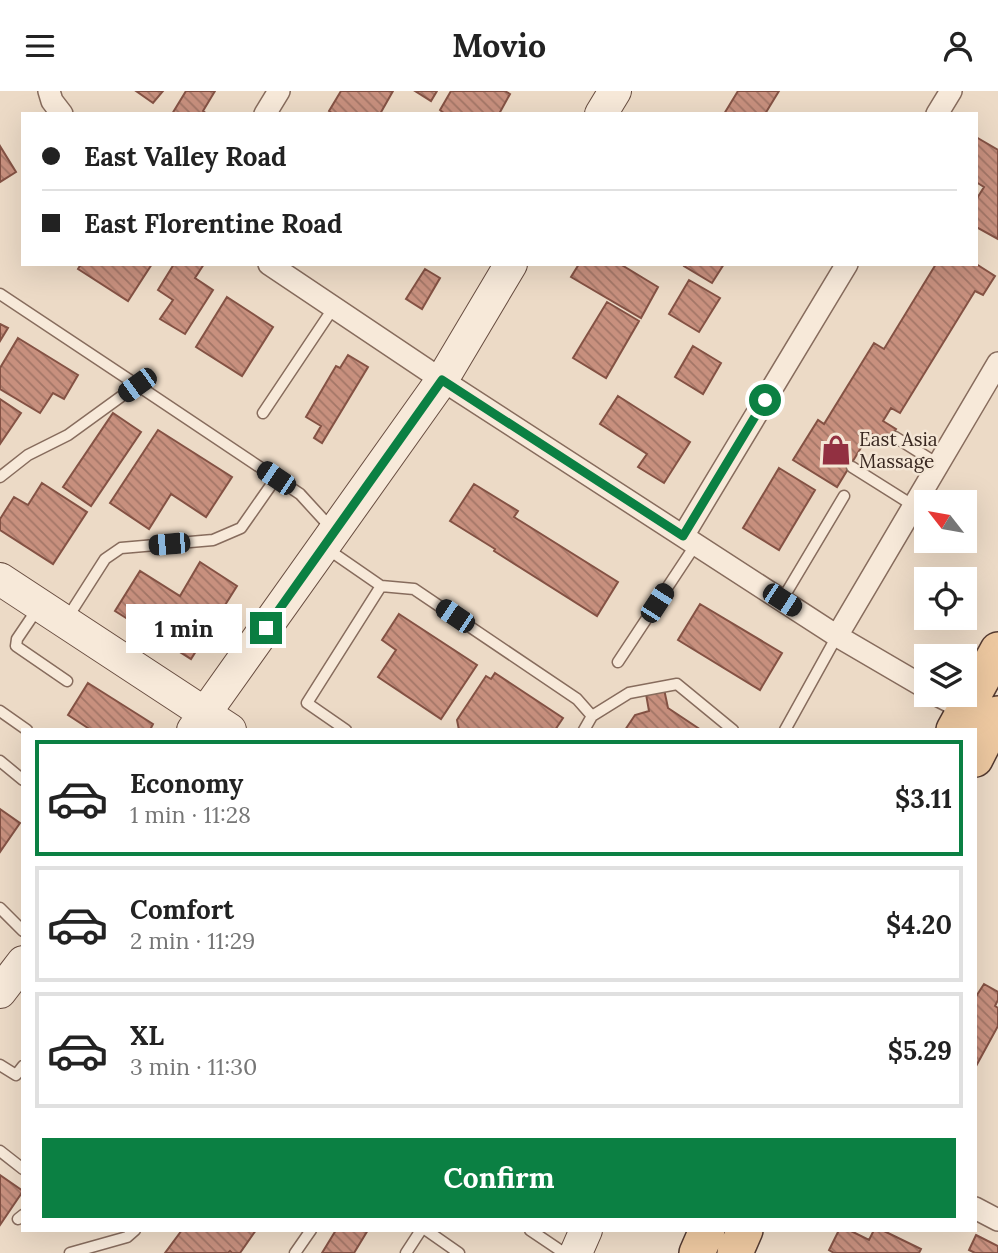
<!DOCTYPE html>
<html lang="en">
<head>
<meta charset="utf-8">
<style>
	body { margin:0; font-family:Lora,serif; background:#f2f2f2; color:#222; height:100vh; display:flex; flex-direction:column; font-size:26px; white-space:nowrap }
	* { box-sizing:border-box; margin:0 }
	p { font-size:23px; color:#767676 }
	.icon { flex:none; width:38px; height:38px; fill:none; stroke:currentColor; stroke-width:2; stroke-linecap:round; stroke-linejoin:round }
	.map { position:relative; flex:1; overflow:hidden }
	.drawer { position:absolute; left:21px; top:637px; width:956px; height:504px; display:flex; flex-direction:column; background:#fff; border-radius:0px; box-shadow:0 7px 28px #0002 }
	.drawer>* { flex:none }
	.hud { position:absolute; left:21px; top:21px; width:957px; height:154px; border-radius:0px; box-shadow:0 7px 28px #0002; display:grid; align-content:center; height:154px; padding:0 21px; background:#fff }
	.needle { width:46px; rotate:301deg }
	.controls { position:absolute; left:914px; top:399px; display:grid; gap:14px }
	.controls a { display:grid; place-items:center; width:63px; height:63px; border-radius:0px; background:#fff; box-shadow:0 7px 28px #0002; font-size:35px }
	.end { position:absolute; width:32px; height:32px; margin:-16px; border:9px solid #0b8043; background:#fff; box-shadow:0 0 0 4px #fff }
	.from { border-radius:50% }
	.bubble { position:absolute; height:49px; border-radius:0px; background:#fff; box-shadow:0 7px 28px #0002; font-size:23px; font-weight:700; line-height:49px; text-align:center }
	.car { position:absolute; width:21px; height:42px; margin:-21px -10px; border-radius:9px; box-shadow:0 0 5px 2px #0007; background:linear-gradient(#222 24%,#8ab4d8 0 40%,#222 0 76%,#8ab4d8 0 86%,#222 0) }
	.hud b { display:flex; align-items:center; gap:24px; height:66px; font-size:26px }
	.hud b+b { border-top:2px solid #e0e0e0 }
	.hud i { width:18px; height:18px; background:#222 }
	ul { padding:12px 0 0; list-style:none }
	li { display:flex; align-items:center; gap:21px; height:116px; margin:0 14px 10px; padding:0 7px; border:4px solid #e0e0e0; border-radius:0px }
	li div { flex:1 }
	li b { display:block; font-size:26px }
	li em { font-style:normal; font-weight:700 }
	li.active { border-color:#0b8043 }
	li>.icon { width:63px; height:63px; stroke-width:1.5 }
	.cta { display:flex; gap:14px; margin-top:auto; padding:14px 21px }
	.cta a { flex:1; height:80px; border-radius:0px; background:#0b8043; color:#fff; font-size:28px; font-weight:700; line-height:80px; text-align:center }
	header { display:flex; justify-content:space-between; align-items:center; height:91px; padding:0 21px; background:#fff; font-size:32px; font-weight:700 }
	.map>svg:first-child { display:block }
</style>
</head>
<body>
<header><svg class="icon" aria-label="menu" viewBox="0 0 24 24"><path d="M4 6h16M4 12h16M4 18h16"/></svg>Movio<svg class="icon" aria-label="person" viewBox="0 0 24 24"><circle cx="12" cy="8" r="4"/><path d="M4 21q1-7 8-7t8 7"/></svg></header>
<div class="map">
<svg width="998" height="1162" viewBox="0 0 998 1162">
	<defs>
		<pattern id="building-back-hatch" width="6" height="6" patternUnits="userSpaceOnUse" patternTransform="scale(1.75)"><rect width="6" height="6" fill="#c8907e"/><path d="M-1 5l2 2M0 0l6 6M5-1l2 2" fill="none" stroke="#a37667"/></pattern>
	</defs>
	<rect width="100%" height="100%" fill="#ecdac6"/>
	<path fill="url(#building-back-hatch)" stroke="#845244" stroke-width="2" d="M136 0H163L153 12Z
		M186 0H215L203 20 207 23H172Z
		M341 0H393L380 23H333L329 20Z
		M415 0H437L431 10Z
		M451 0H505L510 3 499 23H445L440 19Z
		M738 0H779L765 23H724Z
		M976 46 998 59V148L976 136V109L984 96 976 91Z
		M0 55 16 81 0 91Z
		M81 173H152L128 210 78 178Z
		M174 173H204L195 187 213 199 185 243 160 228 173 209 158 199Z
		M579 173H620L658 196 641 227 571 186Z
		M685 173H724L712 192 684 175Z
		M936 173H976L995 185 983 204 975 200 900 322 891 317 883 330 896 338 887 352 870 342 837 396 793 369 818 329 824 333 874 252 884 258Z
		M425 178 440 187 422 218 406 208Z
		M689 189 720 207 699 241 669 223Z
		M227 206 273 236 242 285 196 256Z
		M607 211 639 230 606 287 573 267Z
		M0 233 8 237 0 250Z
		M18 247 78 284 64 308 53 302 40 322 0 298V277Z
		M693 255 721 272 703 303 675 286Z
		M348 264 368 276 322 352 314 347 321 335 306 326 336 275 340 277Z
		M618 305 690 351 664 392 638 376 647 363 600 333Z
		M0 308 21 322 0 353Z
		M113 322 141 341 91 415 63 396Z
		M158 339 232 386 206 426 171 403 149 438 110 412Z
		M779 377 815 399 779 459 743 437Z
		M42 392 87 421 53 473 0 439V428L14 406 28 414Z
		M474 393 518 420 514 426 618 491 597 525 494 460 495 458 450 430Z
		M200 471 237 495 191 568 115 520 140 480 180 505Z
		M700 513 782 562 760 599 678 549Z
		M399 523 477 574 441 628 378 586 396 559 382 549Z
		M495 582 563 627 555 639H459L457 629 486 585 491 588Z
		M88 592 153 633 150 639H91L68 624Z
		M664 598 668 617 701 639H625L635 624 649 620 646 603Z
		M0 718 20 732 0 761Z
		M984 893 998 901V909L995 915 998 917V935L975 977V907Z
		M0 1084 23 1100 0 1134Z
		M182 1139H256L240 1162H232L230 1160 228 1162H165Z
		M336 1139H368L354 1162H322Z
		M839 1139H849L869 1149 874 1139H882L921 1158 919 1162H834L829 1159Z
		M976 1144 998 1155V1162H975L969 1159Z"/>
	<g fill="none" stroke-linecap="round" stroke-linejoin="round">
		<g stroke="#876c5d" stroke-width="13">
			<path id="lane" d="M0 203 137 294
				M263 322 334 216
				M895 346 938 373
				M852 376 914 415
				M0 386 28 364 68 344 137 294 276 387
				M326 457 381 495 414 498 577 608 592 625
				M782 509 844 405
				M38 517 17 548 16 555 67 590
				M66 529 105 468 121 457 213 449 241 437 276 387 300 403 332 438
				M618 571 696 453
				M0 620 27 639
				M346 639 307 612 381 495
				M584 639 592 625 629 602 677 593 733 639
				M785 639 837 545
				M0 670 23 689
				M0 817 23 840
				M0 974 16 984 23 975
				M0 1060 23 1078
				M18 1128 23 1124
				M426 1139 459 1162
				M530 1139 564 1162
				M70 1162 127 1146 135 1139
				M295 1162 311 1139
				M406 1162 421 1139"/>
		</g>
		<g stroke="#876c5d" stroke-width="24">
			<path id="street" d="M49 0 52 10 62 23
				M265 23 279 0
				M937 23 951 0
				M269 173 442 289 837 545 926 597
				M683 445 847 173
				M837 545 998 272
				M937 604 976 624
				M975 1117 998 1129"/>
		</g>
		<g stroke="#684d40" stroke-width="34">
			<path id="secondary" d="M601 23 615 0
				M0 488 230 639
				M193 639 442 289 511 173
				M0 901 23 871
				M576 1162 586 1139"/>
		</g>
		<g stroke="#553b31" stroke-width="38">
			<path id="primary" d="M954 639 998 559
				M975 668 998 623
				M697 1162 707 1139
				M735 1162 745 1139"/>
		</g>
		<use href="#lane" stroke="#f7e9d9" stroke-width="10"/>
		<use href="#street" stroke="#f7e9d9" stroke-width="21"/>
		<use href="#secondary" stroke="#f7e9d9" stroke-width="32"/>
		<use href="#primary" stroke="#edc8a0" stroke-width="35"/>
	</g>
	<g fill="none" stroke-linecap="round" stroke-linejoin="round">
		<path stroke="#0b8043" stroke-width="9" d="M266 537 442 289 683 445 765 309"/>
	</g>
	<defs>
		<g id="shop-bare" transform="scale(2.415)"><path d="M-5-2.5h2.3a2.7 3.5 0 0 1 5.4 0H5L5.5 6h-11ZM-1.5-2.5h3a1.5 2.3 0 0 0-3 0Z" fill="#923041" stroke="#f4e6d5" stroke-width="2.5" paint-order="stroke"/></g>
	</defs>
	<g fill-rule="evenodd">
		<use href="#shop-bare" x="836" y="359"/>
	</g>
	<g text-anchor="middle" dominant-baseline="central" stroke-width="5" stroke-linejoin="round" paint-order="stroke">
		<g font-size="19" fill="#382720" stroke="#f4e6d5" text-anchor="start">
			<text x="859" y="348">East Asia<tspan x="859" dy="22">Massage</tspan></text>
		</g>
	</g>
</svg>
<div class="controls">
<a><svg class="needle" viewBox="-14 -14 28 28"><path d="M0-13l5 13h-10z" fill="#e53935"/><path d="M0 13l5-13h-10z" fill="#767676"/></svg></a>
<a><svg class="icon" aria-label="locate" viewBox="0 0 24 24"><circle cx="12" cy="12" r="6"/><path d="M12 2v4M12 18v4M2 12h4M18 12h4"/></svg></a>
<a><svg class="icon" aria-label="layers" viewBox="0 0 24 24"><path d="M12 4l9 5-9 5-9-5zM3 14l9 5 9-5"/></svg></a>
</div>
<i class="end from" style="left:765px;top:309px"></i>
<i class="end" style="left:266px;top:537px"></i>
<div class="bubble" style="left:126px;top:513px;width:116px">1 min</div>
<i class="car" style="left:137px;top:294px;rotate:234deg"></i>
<i class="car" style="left:276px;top:387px;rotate:304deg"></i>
<i class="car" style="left:169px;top:453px;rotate:265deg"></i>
<i class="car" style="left:782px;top:509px;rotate:123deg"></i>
<i class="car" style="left:657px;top:512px;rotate:33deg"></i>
<i class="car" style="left:455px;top:525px;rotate:304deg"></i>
<div class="hud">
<b><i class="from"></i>East Valley Road</b>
<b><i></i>East Florentine Road</b>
</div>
<section class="drawer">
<ul>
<li class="active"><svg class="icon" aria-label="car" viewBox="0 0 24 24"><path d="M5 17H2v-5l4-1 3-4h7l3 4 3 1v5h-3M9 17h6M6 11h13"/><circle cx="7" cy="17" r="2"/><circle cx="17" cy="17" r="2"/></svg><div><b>Economy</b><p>1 min · 11:28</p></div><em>$3.11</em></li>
<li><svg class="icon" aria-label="car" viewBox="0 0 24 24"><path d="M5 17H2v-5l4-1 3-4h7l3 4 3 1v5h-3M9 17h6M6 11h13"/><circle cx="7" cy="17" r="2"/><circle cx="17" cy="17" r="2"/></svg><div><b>Comfort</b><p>2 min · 11:29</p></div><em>$4.20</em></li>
<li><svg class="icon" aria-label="car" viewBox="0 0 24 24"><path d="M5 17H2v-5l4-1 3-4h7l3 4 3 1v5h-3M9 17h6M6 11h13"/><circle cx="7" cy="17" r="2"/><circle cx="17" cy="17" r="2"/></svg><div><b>XL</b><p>3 min · 11:30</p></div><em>$5.29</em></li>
</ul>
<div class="cta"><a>Confirm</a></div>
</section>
</div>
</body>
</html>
